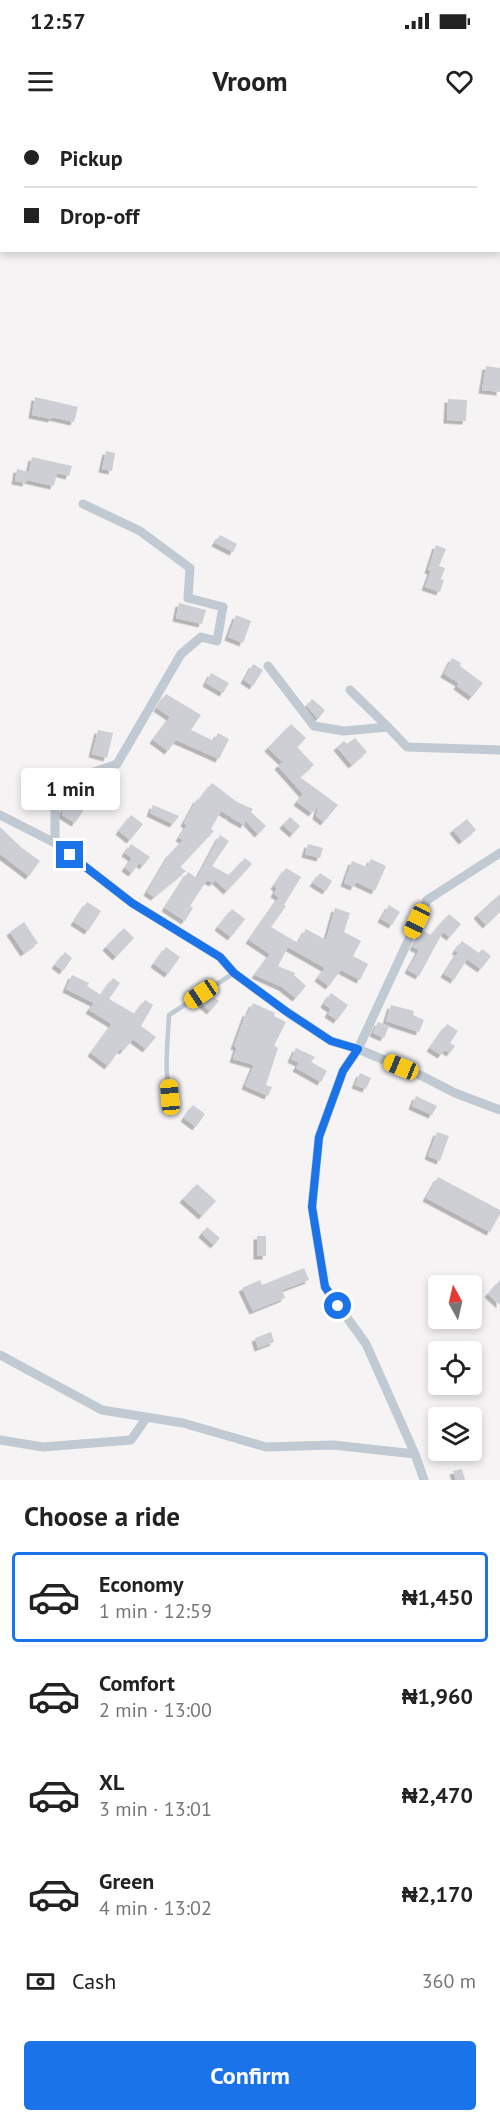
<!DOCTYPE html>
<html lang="en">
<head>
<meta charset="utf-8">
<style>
	body { margin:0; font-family:"PT Sans",sans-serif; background:#f2f2f2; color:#222; height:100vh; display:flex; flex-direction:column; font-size:22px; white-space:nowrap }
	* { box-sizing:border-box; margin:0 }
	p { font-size:20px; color:#767676 }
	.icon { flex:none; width:33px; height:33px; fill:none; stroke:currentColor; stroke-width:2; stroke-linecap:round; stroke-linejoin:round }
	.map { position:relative; height:1360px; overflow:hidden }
	.sheet { display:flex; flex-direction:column; background:#fff; flex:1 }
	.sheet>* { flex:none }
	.hud { position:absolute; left:0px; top:0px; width:501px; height:132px; box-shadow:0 3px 9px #0003; display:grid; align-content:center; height:132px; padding:0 24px; background:#fff }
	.needle { width:39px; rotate:352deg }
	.buttons { position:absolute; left:428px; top:1155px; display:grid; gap:12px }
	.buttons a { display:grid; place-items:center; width:54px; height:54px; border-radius:6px; background:#fff; box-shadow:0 3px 9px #0003; font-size:30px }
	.end { position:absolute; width:27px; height:27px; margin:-14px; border:8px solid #1a73e8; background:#fff; box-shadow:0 0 0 3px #fff }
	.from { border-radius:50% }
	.bubble { position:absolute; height:42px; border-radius:6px; background:#fff; box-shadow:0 3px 9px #0003; font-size:20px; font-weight:800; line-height:42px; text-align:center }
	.car { position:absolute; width:18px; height:36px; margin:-18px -9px; border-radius:8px; box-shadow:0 0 4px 2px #0007; background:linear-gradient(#f5c518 24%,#345 0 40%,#f5c518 0 76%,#345 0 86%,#f5c518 0) }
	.hud b { display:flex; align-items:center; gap:21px; height:57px; font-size:22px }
	.hud b+b { border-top:2px solid #e0e0e0 }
	.hud i { width:15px; height:15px; background:#222 }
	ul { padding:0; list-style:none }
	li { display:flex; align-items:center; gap:18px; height:90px; margin:0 12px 9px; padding:0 12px; border:3px solid transparent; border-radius:6px }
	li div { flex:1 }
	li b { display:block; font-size:22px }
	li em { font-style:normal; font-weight:800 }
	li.on { border-color:#1a73e8 }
	li>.icon { width:54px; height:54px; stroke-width:1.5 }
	h2 { padding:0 24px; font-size:27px; line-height:72px }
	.pay { display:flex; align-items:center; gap:15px; height:66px; padding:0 24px; font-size:22px }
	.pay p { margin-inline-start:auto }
	.primary-button { display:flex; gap:12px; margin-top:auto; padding:12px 24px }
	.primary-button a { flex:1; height:69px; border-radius:6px; background:#1a73e8; color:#fff; font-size:24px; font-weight:800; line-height:69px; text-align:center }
	.status { display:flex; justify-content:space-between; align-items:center; height:42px; padding:0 30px; background:#fff; direction:ltr }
	.status svg { height:16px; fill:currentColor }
	header { display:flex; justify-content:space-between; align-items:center; height:78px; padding:0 24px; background:#fff; font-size:27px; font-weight:800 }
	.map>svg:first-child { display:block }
</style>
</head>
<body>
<div class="status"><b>12:57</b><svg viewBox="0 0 49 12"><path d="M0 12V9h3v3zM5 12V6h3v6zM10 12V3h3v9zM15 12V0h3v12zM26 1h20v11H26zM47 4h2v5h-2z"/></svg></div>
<header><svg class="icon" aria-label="menu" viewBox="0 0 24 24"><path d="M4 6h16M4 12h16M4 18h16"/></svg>Vroom<svg class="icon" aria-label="heart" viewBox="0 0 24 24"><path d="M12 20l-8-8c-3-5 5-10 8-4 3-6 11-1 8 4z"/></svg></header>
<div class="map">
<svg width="500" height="1360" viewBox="0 0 500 1360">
	<defs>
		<filter id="shadow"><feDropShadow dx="-3.5" dy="3.5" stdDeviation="0" flood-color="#0004"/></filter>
	</defs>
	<rect width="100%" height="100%" fill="#f5f3f3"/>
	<path fill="#cdcfd5" filter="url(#shadow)" d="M486 246 500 248V272L482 270Z
		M35 277 78 287 74 302 52 297V299L32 295Z
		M448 279 467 280 466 301 447 300Z
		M106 331 115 333 112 351 102 349Z
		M32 337 72 346 69 356 57 353 54 366 27 360Z
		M17 349 28 352 26 363 15 361Z
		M220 415 237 424 233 432 215 423Z
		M436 425 446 429 439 446 445 448 441 459 444 460 440 472 425 467 431 451 428 450Z
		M179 483 206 490 202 504 176 498Z
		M236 495 251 501 243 523 228 517Z
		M452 538 461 543 460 546 483 563 472 577 457 566 459 563 444 554Z
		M253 544 263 550 253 566 244 560Z
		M211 553 229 563 223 573 206 563Z
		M166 574 201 595 191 610 214 621 218 613 229 619 219 639 176 620 168 631 153 620 170 597 157 588Z
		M312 579 325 590 318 599 307 586Z
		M291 604 306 618 297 627 314 645 300 657 338 685 324 702 316 696 319 685 312 693 297 682 303 674 278 646 281 643 286 645 268 628Z
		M98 610 113 613 107 638 92 634Z
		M355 618 367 632 352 645 337 627 344 621 347 624Z
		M212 663 237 682 253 689 251 692 266 706 258 714 246 701 244 705 230 697 231 694 229 696 221 691 211 709 214 711 180 747 186 751 154 777 147 772 169 735 183 720 179 718 187 705 184 703 197 679 199 680Z
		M74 672 89 682 75 703 62 695V691Z
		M153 685 179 696 173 704 150 693Z
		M131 695 143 704 130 720 119 711Z
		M290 697 300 706 293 714 283 705Z
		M467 699 476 710 462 721 453 710Z
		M0 707 22 728 40 741 29 756 0 734Z
		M220 715 229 721 212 746 229 755 245 738 252 744 227 771 215 760 213 763 207 760 190 786 193 788 185 801 165 788 188 752 197 758Z
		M131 724 150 737 143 746 139 743 132 753 125 748 132 738 125 733Z
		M308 724 323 728 320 738 305 734Z
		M371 739 386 746 375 771 356 762 354 767 344 763 352 741 367 747Z
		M286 748 301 757 284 785 286 786 271 807 298 823 306 809 326 820 335 788 350 793 344 812 361 821 353 836 368 844 360 860 341 850 329 866 318 858 325 848 288 827 278 846 295 853 294 855 306 866 296 878 282 867 255 855 270 834 249 820 279 777 274 774 277 768 274 766Z
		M320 753 332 761 326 771 313 763Z
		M500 774V792L486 805 477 795Z
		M87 782 101 791 88 811 74 802Z
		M389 785 400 792 392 805 381 799Z
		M232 789 245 799 231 817 218 807Z
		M449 794 461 804 450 817 443 812 419 856 408 850 419 830 413 827 422 810 431 815Z
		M24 802 38 823 24 833 10 812Z
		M124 808 134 818 116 837 106 827Z
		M462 821 479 833 482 829 491 836 481 849 467 839 454 860 444 854 458 832 455 831Z
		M166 827 180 837 168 854 154 844Z
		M65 832 72 838 63 851 55 845Z
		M72 855 89 863 87 866 101 875 113 858 120 863 109 879 135 894 145 880 153 885 141 906 156 917 146 929 133 919 123 931 120 929 108 946 91 933 112 904 89 890 94 883 66 869Z
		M331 873 348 885 337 900 328 894 331 889 324 884Z
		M210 874 219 881 210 891 202 884Z
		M253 883 275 893 274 896 286 902 274 926 278 928 266 965 272 967 268 976 245 966 254 945 233 939 237 927 234 926 246 893H248Z
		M391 885 414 891 413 895 424 900 419 912 386 901Z
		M378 902 389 906 384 918 373 913Z
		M447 904 458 911 450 923 455 926 450 933 445 930 441 935 430 928Z
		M296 928 315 937 311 942 327 951 321 962 296 948 299 943 291 939Z
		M360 953 371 958 366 969 355 965Z
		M416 976 437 986 432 995 412 986Z
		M193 985 205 994 196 1007 184 998Z
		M437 1012 449 1016 440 1041 428 1036Z
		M438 1057 500 1090V1094L490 1112 426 1078Z
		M197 1064 216 1081 202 1096 183 1079Z
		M207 1107 220 1118 214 1125 202 1114Z
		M257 1116H266V1136H257Z
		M304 1148 309 1160 282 1170 285 1178 253 1191 242 1168 260 1160 262 1165Z
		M500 1160V1185L488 1174Z
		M271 1212 274 1222 258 1228 255 1218Z
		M462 1349 465 1360H456L453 1351Z"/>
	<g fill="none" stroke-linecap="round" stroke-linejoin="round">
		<path stroke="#c1cad2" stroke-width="4.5" d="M174 984C162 961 168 921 169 895L234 853"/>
		<path stroke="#c1cad2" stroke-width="9" d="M268 546 314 606 344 611 388 607 407 627 500 630
			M350 570 388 607
			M0 695 55 723 132 783 220 837 234 853 287 892 331 921 358 929 422 956 455 973 500 990
			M55 723V689L68 661 117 644 181 534 201 517 217 521 223 487 188 478 190 448 140 411 83 384
			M0 1235 102 1290 183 1303 266 1327 333 1325 415 1334
			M0 1320 43 1327 131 1320 147 1297
			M424 1360 415 1334 366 1224 325 1167 312 1087 319 1017 343 951 358 929 427 780 500 733"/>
	</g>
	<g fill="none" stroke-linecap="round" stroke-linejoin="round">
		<path stroke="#1a73e8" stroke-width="8" d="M70 735 132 783 220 837 234 853 287 892 331 921 358 929 343 951 319 1017 312 1087 325 1167 338 1186"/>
	</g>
</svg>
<div class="buttons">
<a><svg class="needle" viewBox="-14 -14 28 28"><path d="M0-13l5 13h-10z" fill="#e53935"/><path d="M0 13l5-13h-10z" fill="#767676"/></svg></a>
<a><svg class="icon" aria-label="locate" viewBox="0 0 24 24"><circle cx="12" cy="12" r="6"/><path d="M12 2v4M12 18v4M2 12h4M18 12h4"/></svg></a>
<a><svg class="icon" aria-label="layers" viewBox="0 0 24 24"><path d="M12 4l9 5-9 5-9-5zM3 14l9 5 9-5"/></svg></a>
</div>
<i class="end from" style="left:338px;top:1186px"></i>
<i class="end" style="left:70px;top:735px"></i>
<div class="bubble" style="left:21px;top:648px;width:99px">1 min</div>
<i class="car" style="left:417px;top:801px;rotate:205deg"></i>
<i class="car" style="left:201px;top:874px;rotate:236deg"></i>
<i class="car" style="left:401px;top:947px;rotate:292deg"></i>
<i class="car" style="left:170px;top:977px;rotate:355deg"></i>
<div class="hud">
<b><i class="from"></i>Pickup</b>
<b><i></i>Drop-off</b>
</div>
</div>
<section class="sheet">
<h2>Choose a ride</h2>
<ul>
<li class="on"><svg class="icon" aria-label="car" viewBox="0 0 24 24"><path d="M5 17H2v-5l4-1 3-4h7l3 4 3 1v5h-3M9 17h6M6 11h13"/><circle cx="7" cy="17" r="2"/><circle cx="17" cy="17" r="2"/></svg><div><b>Economy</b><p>1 min · 12:59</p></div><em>₦1,450</em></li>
<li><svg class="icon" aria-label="car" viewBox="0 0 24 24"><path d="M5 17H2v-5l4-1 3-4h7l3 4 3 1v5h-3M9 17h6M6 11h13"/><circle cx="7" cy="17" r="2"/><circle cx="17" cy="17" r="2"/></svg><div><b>Comfort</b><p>2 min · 13:00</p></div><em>₦1,960</em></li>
<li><svg class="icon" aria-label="car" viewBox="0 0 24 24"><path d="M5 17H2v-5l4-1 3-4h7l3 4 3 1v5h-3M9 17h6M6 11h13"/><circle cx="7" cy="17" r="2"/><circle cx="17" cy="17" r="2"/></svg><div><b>XL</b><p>3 min · 13:01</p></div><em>₦2,470</em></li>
<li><svg class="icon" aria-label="car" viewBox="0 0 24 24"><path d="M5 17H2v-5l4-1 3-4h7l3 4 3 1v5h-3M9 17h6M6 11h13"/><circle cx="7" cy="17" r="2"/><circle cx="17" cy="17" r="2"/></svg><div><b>Green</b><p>4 min · 13:02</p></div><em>₦2,170</em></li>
</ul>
<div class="pay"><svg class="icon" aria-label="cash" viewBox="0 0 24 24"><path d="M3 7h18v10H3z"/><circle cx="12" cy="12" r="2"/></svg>Cash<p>360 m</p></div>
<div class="primary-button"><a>Confirm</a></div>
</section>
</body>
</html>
